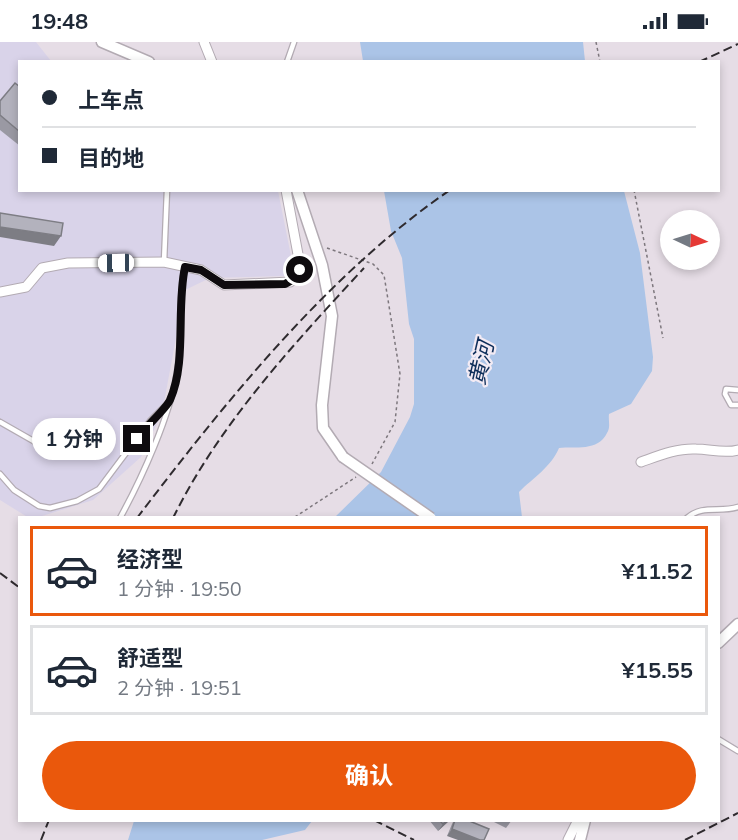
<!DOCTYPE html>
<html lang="zh">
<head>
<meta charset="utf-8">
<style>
	body { margin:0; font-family:Mulish,"Noto Sans SC",sans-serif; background:#f2f2f3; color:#1f2937; height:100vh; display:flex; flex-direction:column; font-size:22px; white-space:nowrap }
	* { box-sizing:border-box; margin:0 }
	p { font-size:20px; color:#747a83 }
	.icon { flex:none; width:33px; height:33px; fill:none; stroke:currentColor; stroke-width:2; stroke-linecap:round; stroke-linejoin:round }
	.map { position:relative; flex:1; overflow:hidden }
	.sheet { position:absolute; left:18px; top:474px; width:702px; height:306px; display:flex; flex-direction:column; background:#fff; border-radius:0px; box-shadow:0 3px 9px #0003 }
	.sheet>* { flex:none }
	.hud { position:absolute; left:18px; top:18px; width:702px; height:132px; border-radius:0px; box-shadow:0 3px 9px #0003; display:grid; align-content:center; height:132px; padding:0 24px; background:#fff }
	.needle { width:39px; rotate:94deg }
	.fabs { position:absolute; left:660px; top:168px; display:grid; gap:12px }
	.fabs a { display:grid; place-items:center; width:60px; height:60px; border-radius:50%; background:#fff; box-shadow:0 3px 9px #0003; font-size:30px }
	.end { position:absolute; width:27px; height:27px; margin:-14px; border:8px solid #0e0b0e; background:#fff; box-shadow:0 0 0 3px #fff }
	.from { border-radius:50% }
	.bubble { position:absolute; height:42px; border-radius:21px; background:#fff; box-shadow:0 3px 9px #0003; font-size:20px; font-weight:700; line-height:42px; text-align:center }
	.car { position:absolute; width:18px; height:36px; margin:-18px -9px; border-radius:8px; box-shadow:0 0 4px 2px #0007; background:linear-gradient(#fff 24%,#345 0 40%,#fff 0 76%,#345 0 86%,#fff 0) }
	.hud b { display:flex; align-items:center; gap:21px; height:57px; font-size:22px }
	.hud b+b { border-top:2px solid #e0e1e3 }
	.hud i { width:15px; height:15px; background:#1f2937 }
	ul { padding:10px 0 0; list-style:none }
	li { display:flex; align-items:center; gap:18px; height:90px; margin:0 12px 9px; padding:0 12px; border:3px solid #e0e1e3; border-radius:0px }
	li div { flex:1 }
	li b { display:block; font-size:22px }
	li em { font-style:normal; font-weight:700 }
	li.selected { border-color:#ea580c }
	li>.icon { width:54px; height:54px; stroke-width:1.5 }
	.button { display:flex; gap:12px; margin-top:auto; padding:12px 24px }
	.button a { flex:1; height:69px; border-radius:36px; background:#ea580c; color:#fff; font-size:24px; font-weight:700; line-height:69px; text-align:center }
	.status { display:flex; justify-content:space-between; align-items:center; height:42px; padding:0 30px; background:#fff; direction:ltr }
	.status svg { height:16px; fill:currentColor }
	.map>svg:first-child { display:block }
</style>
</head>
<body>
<div class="status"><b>19:48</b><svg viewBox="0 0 49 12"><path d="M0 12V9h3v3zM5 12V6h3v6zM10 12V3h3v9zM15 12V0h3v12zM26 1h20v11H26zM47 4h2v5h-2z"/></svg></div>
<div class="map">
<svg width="738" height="798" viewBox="0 0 738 798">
	<rect width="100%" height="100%" fill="#e6dde6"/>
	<path fill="#d9d3e9" d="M0 0H36L51 19 20 20V148L278 149 293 224 285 234 210 236 185 248 162 371 141 415 93 458 39 475 29 476 0 458Z"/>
	<path fill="#abc4e7" d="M360 0H583L585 19H363Z
		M384 149H624L640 211 653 315 652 329 631 362 609 372C608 378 611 385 607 391 598 410 575 404 559 406 551 425 533 436 519 450L522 475 334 476 381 430 410 375 414 362V297L409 282 402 216 391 189Z
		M134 779V778L312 779 305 788 262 798H128Z"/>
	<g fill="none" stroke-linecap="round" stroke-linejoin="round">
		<g stroke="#b3abb3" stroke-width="7">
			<path id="service" d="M287 20 294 0
				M164 220 167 148
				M738 348 726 347 725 352 731 363H738
				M0 380 58 413
				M0 432 14 448 39 464 50 466 77 459 99 447 150 379 168 361
				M120 476C142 436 170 374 177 330 183 295 177 260 185 225
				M687 476C703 462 719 471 738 465
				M718 697 738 709"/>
		</g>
		<g stroke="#b3abb3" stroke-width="11">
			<path id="minor" d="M204 0 212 20
				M0 250 26 245 42 226 68 221 164 220 201 228 224 243 290 240 298 233 300 223 286 148
				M641 420C658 414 677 406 696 407 710 407 724 412 738 408
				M568 798 578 778"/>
		</g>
		<g stroke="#b3abb3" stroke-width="13">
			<path id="tertiary" d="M102 0 149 20
				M297 148 322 223 332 274 322 363 323 386 343 415
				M718 601 738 582
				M580 798 585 778"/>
		</g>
		<path stroke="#7d777d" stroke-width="1.5" stroke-dasharray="3 3" stroke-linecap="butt" d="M596 0 600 20
			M634 148 663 296
			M327 206 373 222 384 233 400 332 395 380 372 422
			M295 475 356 435"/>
		<use href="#service" stroke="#fff" stroke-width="4.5"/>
		<use href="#minor" stroke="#fff" stroke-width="9"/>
		<use href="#tertiary" stroke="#fff" stroke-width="10"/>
		<path stroke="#2f2b2f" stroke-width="2" stroke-dasharray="9 4.5" stroke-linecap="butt" d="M699 20 738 2
			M137 476C226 359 329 231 450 148
			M173 476C220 381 293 303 364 226
			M0 531 20 546
			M374 778 414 798
			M41 798 49 778
			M685 798 738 771"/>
		<g stroke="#b3abb3" stroke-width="13" stroke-linecap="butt">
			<path id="tertiary-bridge" d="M343 415 431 476"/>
		</g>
		<use href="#tertiary-bridge" stroke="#fff" stroke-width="10"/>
	</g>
	<path fill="#9a99a3" d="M20 45V104L0 88V59Z
		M429 778H450L438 789Z
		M454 778H467L447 794 452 782Z
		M490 778H512L506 786Z"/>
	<path fill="#7d7d84" d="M0 185 61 194 54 204 0 195Z
		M447 778H450L438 789 443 782Z
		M452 787 480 798H458L447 794Z"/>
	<path fill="#b3b2bd" stroke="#7d7d84" stroke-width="1.5" d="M15 41 20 45V90L0 73V59Z
		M0 171 63 181 61 194 0 185Z
		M439 778H447L443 782Z
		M455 778H467L489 787 484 798H480L452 787Z"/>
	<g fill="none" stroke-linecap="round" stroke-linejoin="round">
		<path stroke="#0e0b0e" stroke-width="8" d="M137 397C144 386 166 367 170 358 187 320 176 266 185 225L201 228 224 243 285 242 294 237 300 228"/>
	</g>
	<g text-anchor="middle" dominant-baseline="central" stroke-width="4.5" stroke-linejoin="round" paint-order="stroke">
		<g font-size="22" font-style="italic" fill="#0f2f5b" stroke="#f3ebf4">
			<text transform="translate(481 321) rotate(-77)">黄河</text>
		</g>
	</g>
</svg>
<div class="fabs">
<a><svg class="needle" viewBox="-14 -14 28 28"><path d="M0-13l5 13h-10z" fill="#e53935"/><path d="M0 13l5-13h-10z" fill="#747a83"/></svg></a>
</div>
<i class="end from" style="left:300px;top:228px"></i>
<i class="end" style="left:137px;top:397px"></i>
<div class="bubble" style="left:32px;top:376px;width:84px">1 分钟</div>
<i class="car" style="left:116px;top:221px;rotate:269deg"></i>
<div class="hud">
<b><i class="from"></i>上车点</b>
<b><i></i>目的地</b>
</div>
<section class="sheet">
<ul>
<li class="selected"><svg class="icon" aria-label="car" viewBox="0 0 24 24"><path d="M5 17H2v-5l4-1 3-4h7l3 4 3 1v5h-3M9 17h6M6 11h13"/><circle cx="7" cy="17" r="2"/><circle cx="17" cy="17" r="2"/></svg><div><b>经济型</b><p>1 分钟 · 19:50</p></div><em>¥11.52</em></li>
<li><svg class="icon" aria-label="car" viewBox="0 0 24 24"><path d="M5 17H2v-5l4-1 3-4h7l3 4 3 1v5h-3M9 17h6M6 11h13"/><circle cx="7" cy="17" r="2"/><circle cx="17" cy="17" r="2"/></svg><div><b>舒适型</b><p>2 分钟 · 19:51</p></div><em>¥15.55</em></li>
</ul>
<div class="button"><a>确认</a></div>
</section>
</div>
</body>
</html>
